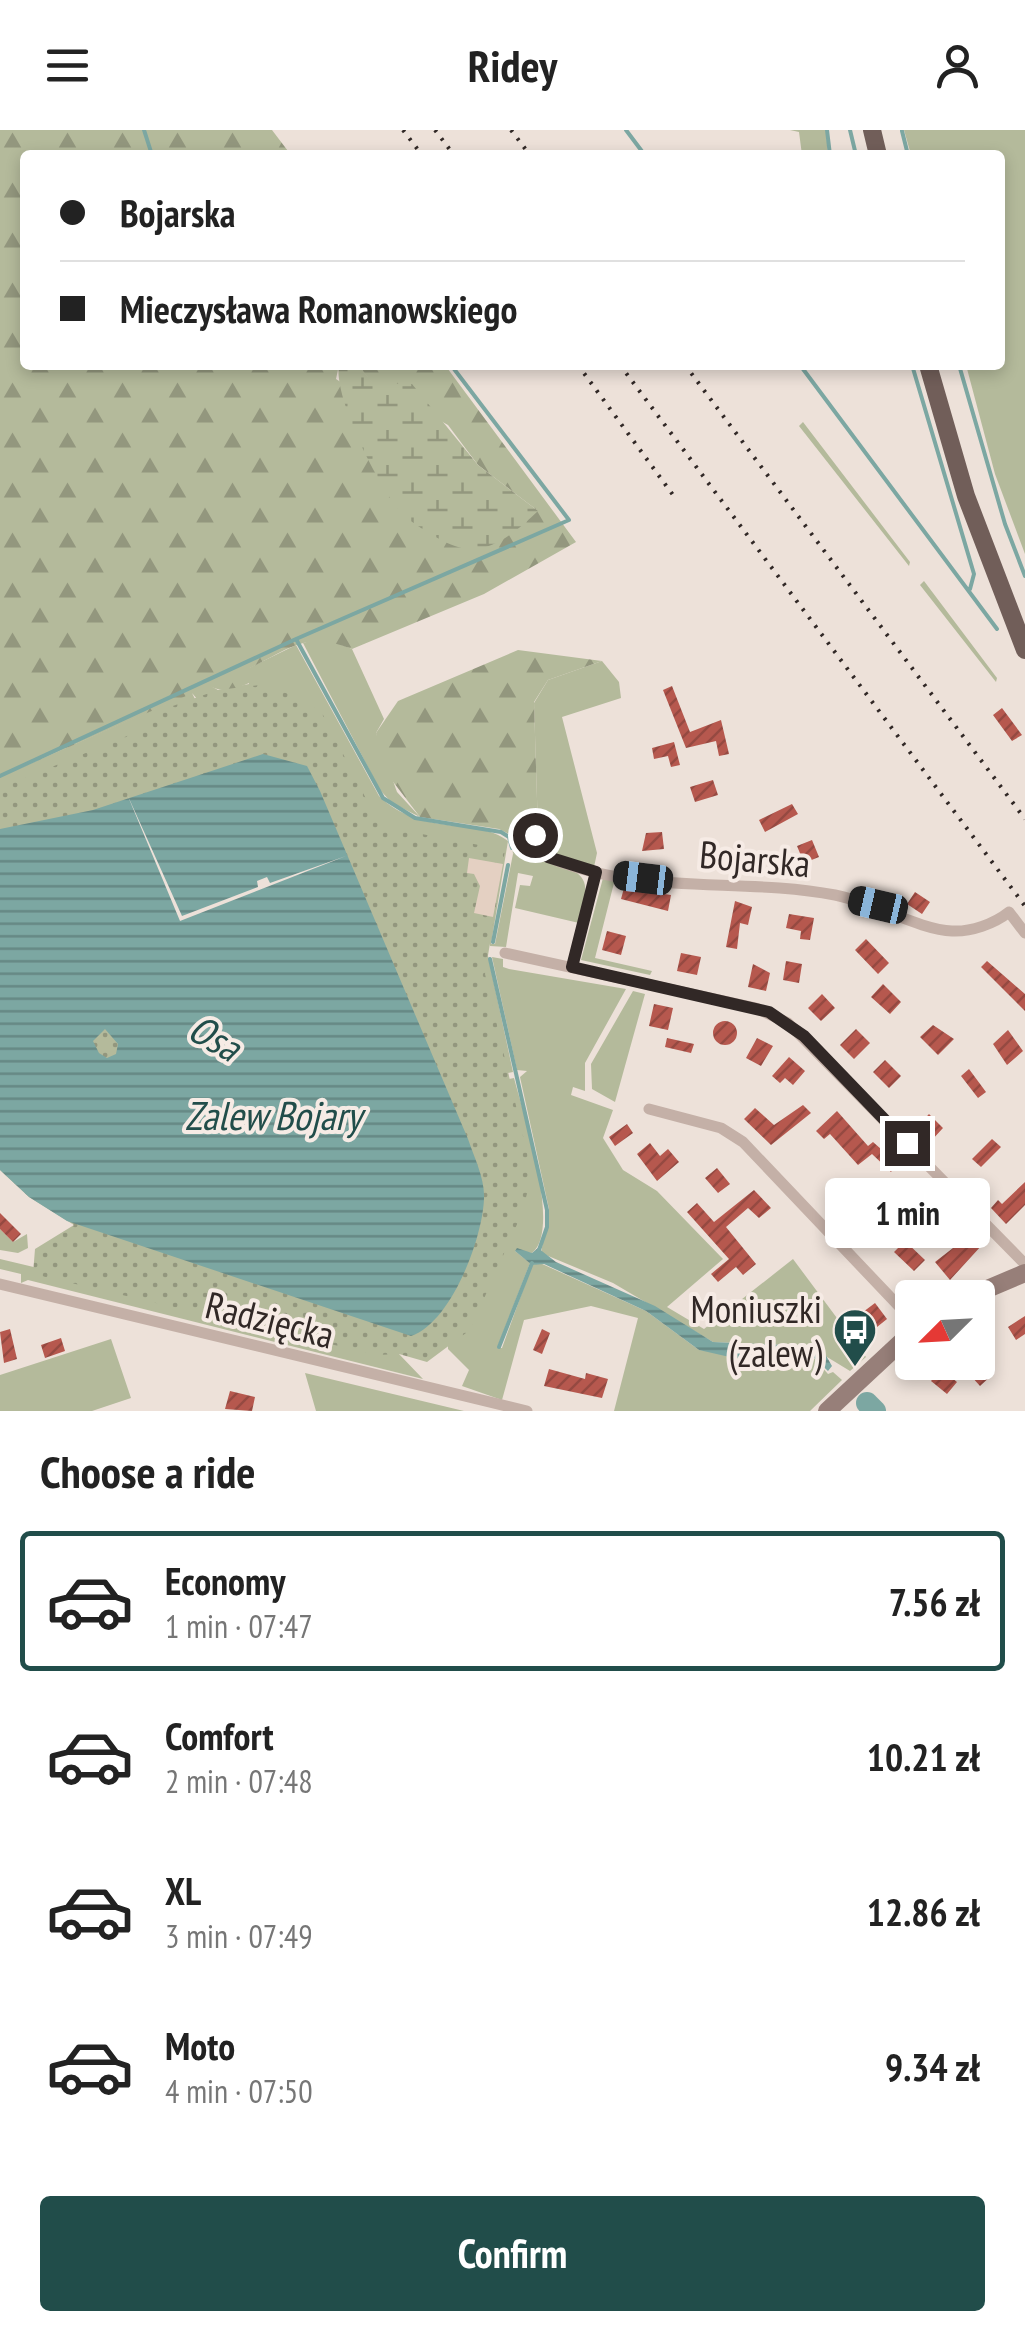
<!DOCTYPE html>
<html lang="en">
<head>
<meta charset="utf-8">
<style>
	body { margin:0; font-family:"PT Sans Narrow",sans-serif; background:#f2f2f2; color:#222; height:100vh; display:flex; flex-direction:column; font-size:38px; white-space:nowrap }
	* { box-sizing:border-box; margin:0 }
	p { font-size:32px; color:#767676 }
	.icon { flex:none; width:55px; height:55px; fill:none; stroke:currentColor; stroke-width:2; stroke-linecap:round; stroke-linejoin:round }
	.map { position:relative; height:1281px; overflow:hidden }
	.drawer { display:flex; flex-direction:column; background:#fff; flex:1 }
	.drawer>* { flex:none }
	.top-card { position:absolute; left:20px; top:20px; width:985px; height:220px; border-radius:10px; box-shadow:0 5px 15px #0003; display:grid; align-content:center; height:220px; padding:0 40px; background:#fff }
	.needle { width:65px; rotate:246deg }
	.fabs { position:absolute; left:895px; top:1150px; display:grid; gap:20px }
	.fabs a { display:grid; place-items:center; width:100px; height:100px; border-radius:10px; background:#fff; box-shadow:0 5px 15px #0003; font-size:50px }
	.end { position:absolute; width:45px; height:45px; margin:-22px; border:12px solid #312826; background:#fff; box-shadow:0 0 0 5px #fff }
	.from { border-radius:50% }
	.bubble { position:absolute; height:70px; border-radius:10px; background:#fff; box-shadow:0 5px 15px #0003; font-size:32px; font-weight:600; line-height:70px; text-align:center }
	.car { position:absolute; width:30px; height:60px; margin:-30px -15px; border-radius:12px; box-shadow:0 0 8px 2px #0007; background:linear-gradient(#222 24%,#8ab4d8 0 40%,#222 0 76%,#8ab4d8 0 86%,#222 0) }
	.top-card b { display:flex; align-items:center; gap:35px; height:95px; font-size:38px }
	.top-card b+b { border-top:2px solid #e0e0e0 }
	.top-card i { width:25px; height:25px; background:#222 }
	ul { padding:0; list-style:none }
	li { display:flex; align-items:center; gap:30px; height:140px; margin:0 20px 15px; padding:0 20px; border:5px solid transparent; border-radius:10px }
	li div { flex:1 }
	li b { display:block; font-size:38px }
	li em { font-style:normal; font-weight:600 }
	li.current { border-color:#214d4a }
	li>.icon { width:90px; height:90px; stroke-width:1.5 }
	h2 { padding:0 40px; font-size:45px; line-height:120px }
	.action { display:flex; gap:20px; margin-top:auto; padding:20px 40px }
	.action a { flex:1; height:115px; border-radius:10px; background:#214d4a; color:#fff; font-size:40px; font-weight:600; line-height:115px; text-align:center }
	header { display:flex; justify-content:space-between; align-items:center; height:130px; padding:0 40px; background:#fff; font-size:45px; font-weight:600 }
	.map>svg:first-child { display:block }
</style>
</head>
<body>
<header><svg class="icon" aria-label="menu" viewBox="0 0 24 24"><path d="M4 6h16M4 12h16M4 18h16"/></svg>Ridey<svg class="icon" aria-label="person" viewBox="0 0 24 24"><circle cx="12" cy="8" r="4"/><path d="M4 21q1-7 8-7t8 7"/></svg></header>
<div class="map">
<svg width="1025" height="1281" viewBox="0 0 1025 1281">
	<defs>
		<pattern id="forest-firs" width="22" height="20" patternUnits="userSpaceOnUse" patternTransform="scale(2.5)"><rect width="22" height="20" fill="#b4ba9b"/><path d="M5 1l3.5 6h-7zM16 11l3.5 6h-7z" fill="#93977e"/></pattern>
		<pattern id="wetland-marsh" width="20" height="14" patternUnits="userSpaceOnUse" patternTransform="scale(2.5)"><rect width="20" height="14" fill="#b4ba9b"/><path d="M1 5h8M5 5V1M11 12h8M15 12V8" fill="none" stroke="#93977e"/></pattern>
		<pattern id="park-dots" width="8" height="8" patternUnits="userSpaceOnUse" patternTransform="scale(2.5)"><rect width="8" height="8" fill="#b4ba9b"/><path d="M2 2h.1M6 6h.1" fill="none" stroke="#93977e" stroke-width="1.8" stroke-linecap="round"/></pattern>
		<pattern id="water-rules" width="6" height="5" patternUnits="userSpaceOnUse" patternTransform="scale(2.5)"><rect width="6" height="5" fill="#7ca7a2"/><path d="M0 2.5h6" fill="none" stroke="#668884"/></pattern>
		<pattern id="building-hatch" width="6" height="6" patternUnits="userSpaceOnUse" patternTransform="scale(2.5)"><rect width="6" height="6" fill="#b6584e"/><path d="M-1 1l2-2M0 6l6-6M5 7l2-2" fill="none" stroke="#954941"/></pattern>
	</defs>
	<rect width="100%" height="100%" fill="#ede1d9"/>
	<path fill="#b4ba9b" d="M790 0H826L828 25H802L799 2Z
		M904 0H1025V424L995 344 966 235H1000V25H911Z
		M803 292 910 432 909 436 799 296Z
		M924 451 997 548 996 552 920 455Z
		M323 507 352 519 384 589 376 603 397 662 420 687 392 673 380 660 303 513Z
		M296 515 379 666C423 708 475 686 508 711L491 814H495L513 724 532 703 542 727C586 744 593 745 579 793L515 778 520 755 530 756 533 746 518 743 506 817 490 816 478 778 208 582 192 563 201 581 161 602 0 661V647L209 555 218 560 249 554V538Z
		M602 531 619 552 621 568 562 587 597 723 594 737 548 722 538 701 534 573 548 550Z
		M603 748 615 749 595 828 652 841 650 845 581 830Z
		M439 821 488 826 513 942 508 943 509 949 514 948C523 983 562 1099 532 1123L515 1121 530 1133 497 1218H502L532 1135 540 1133 646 1181 699 1220 813 1227 828 1244 833 1242 842 1250 810 1281H614L638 1188 591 1176 524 1190 502 1270 462 1256 469 1240 448 1219Z
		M492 827 503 829V837L509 839 626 859 585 933V961L573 957 571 965 613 980 603 1008 623 1040 657 1061 723 1129 667 1177 704 1199 793 1129 866 1227 850 1241 809 1216 713 1212 613 1153 541 1123 549 1079 520 947 527 941 517 940Z
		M633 861 645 864 615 972 592 959 591 934Z
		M0 1099 13 1112 27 1104 28 1118 18 1123 0 1120Z
		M0 1129 399 1224 423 1249 28 1150 21 1153V1144L0 1139Z
		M111 1209 131 1268 92 1281H0V1245Z
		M305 1243 464 1281H316Z"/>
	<path fill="url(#forest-firs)" d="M0 0H272L291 25H25V235H339L336 249 538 381 478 335 448 295 372 253 358 235H445L576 412 484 464 352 519C307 501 292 517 250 538L249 553C234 560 224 563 209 556L0 647Z
		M518 520 602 531 548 550 534 572 538 701 513 724 511 705 499 699 420 687 381 636 376 603 398 571Z"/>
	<path fill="url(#wetland-marsh)" d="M339 235H358L373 253 412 254 478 335 538 381C518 400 489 427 458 417 443 413 410 393 400 381 378 356 333 266 339 235Z"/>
	<path fill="url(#park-dots)" d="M260 555 284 562 321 581 380 696 505 720 485 844 532 1044 522 1083 470 1200 427 1232 399 1224 377 1225 33 1144 35 1119 74 1095 29 1067 0 1040V651L20 650 149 597 153 583 218 560Z"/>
	<path fill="#e4d0c2" d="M469 728 503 734 493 787 474 783 480 756 474 744 467 743Z"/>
	<path fill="url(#water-rules)" fill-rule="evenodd" d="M263 624 307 636 320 661 468 1009C474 1027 485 1049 484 1068 483 1108 451 1193 411 1206L67 1091 29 1067 0 1040V699L93 680ZM105 899 118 914 116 924 107 928 99 923 93 911Z
		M517 1118 532 1123 538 1118 556 1132 655 1176 713 1212 809 1216 824 1222 832 1236 828 1241 813 1227 734 1228 699 1220 646 1181 544 1134 532 1135 515 1121Z"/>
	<path fill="#ede1d9" d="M127 664 182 786 258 757 257 751 267 747 270 753 346 726 180 791Z"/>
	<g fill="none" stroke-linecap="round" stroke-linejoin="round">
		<path stroke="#7ca7a2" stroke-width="4" d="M144 0 152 25
			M626 0 644 24
			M827 0 830 25
			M850 0 856 25
			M902 1 908 25
			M800 235 997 499
			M912 235 974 444 970 459
			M959 235 1005 394 1025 446
			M296 509 383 668 415 688 501 702 509 707 512 718
			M0 646 296 509 569 390 451 235
			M493 812 508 735
			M490 829 547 1080V1097L539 1120
			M499 1217 532 1133"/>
		<path stroke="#7ca7a2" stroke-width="22" d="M867 1273 875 1281"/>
	</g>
	<path fill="url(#building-hatch)" d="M672 556 690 602 721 590 729 624 719 626 716 611 686 618 663 560Z
		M1002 578 1022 605 1012 611 993 585Z
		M674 612 680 635 671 637 668 626 654 629 652 618Z
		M713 650 718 665 695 672 690 657Z
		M792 674 798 684 765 702 759 690Z
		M662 702 664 719 642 721 646 703Z
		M812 710 819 727 804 733 797 716Z
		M624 758 671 765 668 781 621 769Z
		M915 762 930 772 922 784 907 774Z
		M735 771 752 777 748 795 740 793 737 819 726 817Z
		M789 784 814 788 810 810 800 809 801 801 786 798Z
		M607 801 626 806 621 825 602 820Z
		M866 809 889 833 878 844 855 820Z
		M681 823 701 827 697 845 677 841Z
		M786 831 802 834 799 853 783 850Z
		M987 831 1025 864V881L981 837Z
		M753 834 770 843 766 861 748 857Z
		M883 854 901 872 890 884 871 867Z
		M822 864 835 878 821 891 808 878Z
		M654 874 673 878 668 900 649 896Z
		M713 903a12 12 0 1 1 24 0a12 12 0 1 1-24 0Z
		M933 895 954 909 938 925 920 907Z
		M856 899 870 913 854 929 840 915Z
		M1008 900 1023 921 1007 935 993 914Z
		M667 908 694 914 691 923 665 917Z
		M757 908 773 916 761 936 746 928Z
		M789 927 805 941 793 955 785 948 780 953 772 946Z
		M885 930 901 946 889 958 873 942Z
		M969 939 986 962 978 968 961 946Z
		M803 975 811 983 771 1015 744 989 755 978 774 995Z
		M837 981 868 1016 873 1012 897 1033 891 1042 872 1024 858 1035 830 1004 824 1009 816 1001Z
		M929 984 943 998 931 1011 917 997Z
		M627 994 633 1003 615 1016 609 1007Z
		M992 1009 1001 1017 981 1037 972 1029Z
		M650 1013 660 1026 668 1019 679 1032 657 1051 637 1024Z
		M717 1038 730 1054 718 1063 705 1048Z
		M969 1048 989 1070 982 1077 962 1055Z
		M1025 1052V1075L1006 1094 991 1078 998 1070 1002 1074Z
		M754 1060 771 1078 759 1088 748 1078 726 1097 756 1134 743 1145 736 1137 718 1152 711 1144 729 1129 687 1082 697 1073 714 1092Z
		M845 1069 881 1106 868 1118 833 1081Z
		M933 1070 941 1079 910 1112 902 1104Z
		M0 1083 21 1104 13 1112 0 1099Z
		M971 1104 982 1115 950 1150 935 1132Z
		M905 1111 925 1130 914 1141 894 1122Z
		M875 1173 887 1189 872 1201 859 1185Z
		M1025 1186V1204L1016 1210 1008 1197Z
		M10 1199 17 1229 4 1233 0 1202Z
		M542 1199 550 1203 542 1224 533 1220Z
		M61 1208 65 1221 45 1228 41 1215Z
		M978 1230 992 1245 980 1256 971 1246 978 1240Z
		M549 1239 585 1249 586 1243 608 1249 602 1268 544 1256Z
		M941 1239 957 1252 947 1264 931 1251Z
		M230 1261 255 1267 252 1281 225 1279Z"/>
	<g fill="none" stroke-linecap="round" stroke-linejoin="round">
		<path stroke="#c4b0a7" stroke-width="11" d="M535 705 548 727C637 766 742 747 835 765 871 772 921 800 952 801 971 802 994 794 1009 782L1025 803
			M505 823 756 878 788 893 1025 1134
			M572 837 596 742
			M649 979 721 998 743 1012 912 1190
			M0 1154 527 1281"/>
		<path stroke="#977f79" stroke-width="18" d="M966 1168 1025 1143
			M827 1281 912 1202"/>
		<path stroke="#715e59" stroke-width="18" d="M872 0 878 25
			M928 235 966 366 1025 520"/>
		<path stroke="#312826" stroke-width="4" stroke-dasharray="2.5 8" stroke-linecap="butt" d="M403 0 422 25
			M435 0 454 25
			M511 0 530 25
			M578 235 673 365
			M620 235 1025 776
			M685 235 1025 689"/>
	</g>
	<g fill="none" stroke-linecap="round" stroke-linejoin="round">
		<path stroke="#312826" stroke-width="12" d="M535 705 548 727 596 742 572 837 769 882 804 906 907 1013"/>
	</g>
	<defs>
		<g id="bus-pin" transform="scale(2.25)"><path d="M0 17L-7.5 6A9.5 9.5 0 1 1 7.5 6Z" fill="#214d4a" stroke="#f6ebe5"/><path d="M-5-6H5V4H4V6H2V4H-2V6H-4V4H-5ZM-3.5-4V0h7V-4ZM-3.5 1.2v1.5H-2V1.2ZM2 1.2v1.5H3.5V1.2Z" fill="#fff"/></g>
	</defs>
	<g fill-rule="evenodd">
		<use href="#bus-pin" x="855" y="1200"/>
	</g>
	<g text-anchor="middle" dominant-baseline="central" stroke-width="8" stroke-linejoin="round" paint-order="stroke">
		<g font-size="38" fill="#312826" stroke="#f6ebe5">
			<text transform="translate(755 728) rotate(5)">Bojarska</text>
			<text transform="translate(270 1189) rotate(14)">Radzięcka</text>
		</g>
		<g font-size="38" fill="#312826" stroke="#f6ebe5" text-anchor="end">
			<text x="822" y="1178">Moniuszki<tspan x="822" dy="44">(zalew)</tspan></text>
		</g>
		<g font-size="40" font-style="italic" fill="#214d4a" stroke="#f6ebe5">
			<text transform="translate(215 907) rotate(30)">Osa</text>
			<text x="273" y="985">Zalew Bojary</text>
		</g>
	</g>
</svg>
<div class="fabs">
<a><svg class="needle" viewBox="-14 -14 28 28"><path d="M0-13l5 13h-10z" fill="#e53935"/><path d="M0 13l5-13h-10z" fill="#767676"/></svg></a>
</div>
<i class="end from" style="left:535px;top:705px"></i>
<i class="end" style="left:907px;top:1013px"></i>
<div class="bubble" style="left:825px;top:1048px;width:165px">1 min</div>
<i class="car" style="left:643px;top:748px;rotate:277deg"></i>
<i class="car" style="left:878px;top:775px;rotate:283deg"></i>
<div class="top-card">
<b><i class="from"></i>Bojarska</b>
<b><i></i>Mieczysława Romanowskiego</b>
</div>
</div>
<section class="drawer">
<h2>Choose a ride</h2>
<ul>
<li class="current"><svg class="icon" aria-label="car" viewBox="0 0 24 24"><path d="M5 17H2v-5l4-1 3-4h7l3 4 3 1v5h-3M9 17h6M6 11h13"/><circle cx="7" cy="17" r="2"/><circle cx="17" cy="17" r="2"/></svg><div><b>Economy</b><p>1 min · 07:47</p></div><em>7.56 zł</em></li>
<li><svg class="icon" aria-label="car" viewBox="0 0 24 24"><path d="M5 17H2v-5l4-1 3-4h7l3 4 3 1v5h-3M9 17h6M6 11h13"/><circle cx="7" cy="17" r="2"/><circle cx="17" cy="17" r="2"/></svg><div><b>Comfort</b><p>2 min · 07:48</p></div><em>10.21 zł</em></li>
<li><svg class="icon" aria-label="car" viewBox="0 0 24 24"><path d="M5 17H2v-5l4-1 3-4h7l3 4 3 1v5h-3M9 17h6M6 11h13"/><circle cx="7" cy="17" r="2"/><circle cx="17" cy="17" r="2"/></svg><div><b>XL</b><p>3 min · 07:49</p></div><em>12.86 zł</em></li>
<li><svg class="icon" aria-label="car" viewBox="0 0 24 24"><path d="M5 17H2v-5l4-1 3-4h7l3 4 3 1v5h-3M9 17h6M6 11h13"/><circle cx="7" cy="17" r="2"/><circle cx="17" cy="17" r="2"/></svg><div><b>Moto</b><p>4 min · 07:50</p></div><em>9.34 zł</em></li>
</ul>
<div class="action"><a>Confirm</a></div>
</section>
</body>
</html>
